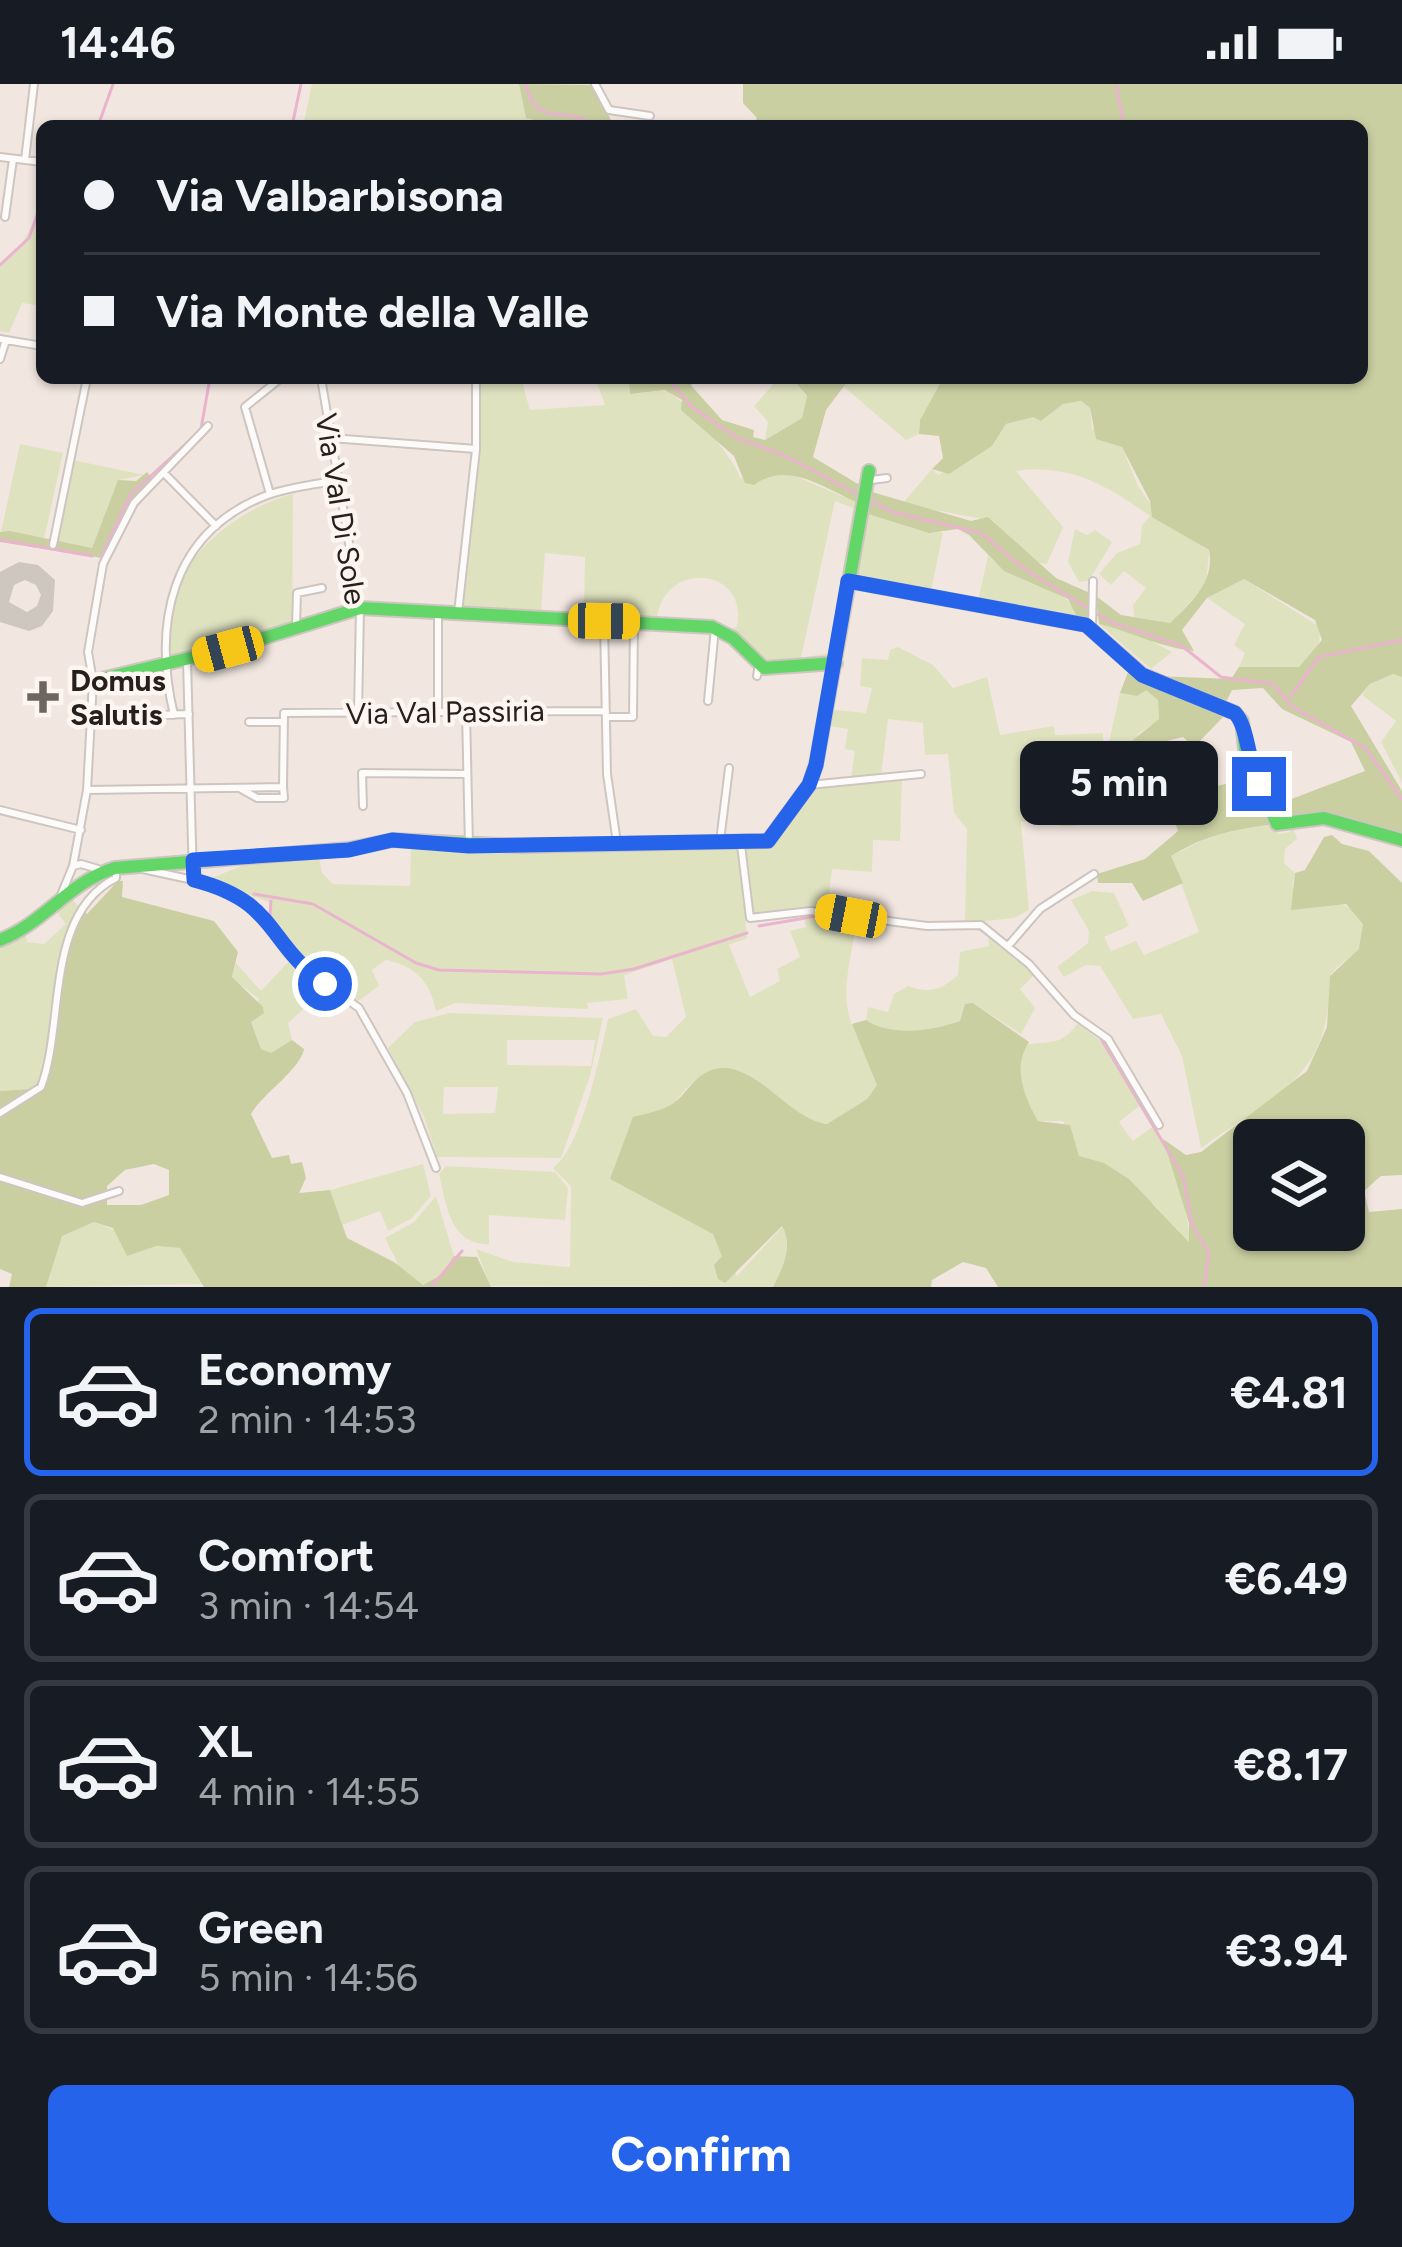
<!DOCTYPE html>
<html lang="en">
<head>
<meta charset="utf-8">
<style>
	body { margin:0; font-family:Figtree,sans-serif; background:#242831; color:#f1f3f6; height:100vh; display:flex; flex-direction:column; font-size:45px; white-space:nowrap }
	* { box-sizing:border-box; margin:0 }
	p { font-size:39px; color:#9ea1a6 }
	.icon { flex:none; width:66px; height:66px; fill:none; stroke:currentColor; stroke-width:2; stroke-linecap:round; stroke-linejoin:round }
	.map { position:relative; height:1203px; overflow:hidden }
	.details { display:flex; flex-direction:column; background:#171b24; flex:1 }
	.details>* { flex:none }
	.guide { position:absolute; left:36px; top:36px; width:1332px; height:264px; border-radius:18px; box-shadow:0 3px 9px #0004; display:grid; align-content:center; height:264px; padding:0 48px; background:#171b24 }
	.fabs { position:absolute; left:1233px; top:1035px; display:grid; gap:24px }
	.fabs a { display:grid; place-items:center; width:132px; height:132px; border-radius:18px; background:#171b24; box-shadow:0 3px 9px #0004; font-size:60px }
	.end { position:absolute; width:54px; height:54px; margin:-27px; border:15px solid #2563eb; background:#fff; box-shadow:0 0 0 6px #fff }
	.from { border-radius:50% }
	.bubble { position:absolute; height:84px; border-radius:18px; background:#171b24; box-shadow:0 3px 9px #0004; font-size:39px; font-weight:700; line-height:84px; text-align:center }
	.car { position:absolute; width:36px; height:72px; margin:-36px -18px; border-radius:15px; box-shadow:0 0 9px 3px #0007; background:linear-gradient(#f5c518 24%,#345 0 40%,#f5c518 0 76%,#345 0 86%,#f5c518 0) }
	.guide b { display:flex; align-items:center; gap:42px; height:114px; font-size:45px }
	.guide b+b { border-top:3px solid #363941 }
	.guide i { width:30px; height:30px; background:#f1f3f6 }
	ul { padding:21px 0 0; list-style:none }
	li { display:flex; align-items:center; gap:36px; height:168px; margin:0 24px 18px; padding:0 24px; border:6px solid #363941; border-radius:18px }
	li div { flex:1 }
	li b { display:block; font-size:45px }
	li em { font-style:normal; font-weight:700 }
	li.current { border-color:#2563eb }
	li>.icon { width:108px; height:108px; stroke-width:1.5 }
	.button { display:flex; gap:24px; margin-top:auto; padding:24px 48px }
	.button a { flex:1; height:138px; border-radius:18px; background:#2563eb; color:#fff; font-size:48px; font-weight:700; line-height:138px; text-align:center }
	.status { display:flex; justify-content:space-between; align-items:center; height:84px; padding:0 60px; background:#171b24; direction:ltr }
	.status svg { height:33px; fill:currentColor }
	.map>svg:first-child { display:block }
</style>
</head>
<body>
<div class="status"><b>14:46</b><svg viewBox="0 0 49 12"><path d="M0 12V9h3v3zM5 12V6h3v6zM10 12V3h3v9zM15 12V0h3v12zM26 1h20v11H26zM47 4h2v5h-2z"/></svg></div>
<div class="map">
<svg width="1402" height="1203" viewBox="0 0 1402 1203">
	<rect width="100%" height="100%" fill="#f2e7e0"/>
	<path fill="#dfe2bf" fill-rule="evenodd" d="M312 0H519L526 34 557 42H303Z
		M42 124V222L22 219 9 249 0 247V179L20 163Z
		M477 294H521L530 326 605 321 595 294H629L631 310C642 310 659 305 668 308 683 313 738 379 740 394L788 389 858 419 834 575C769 582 777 586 727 545L737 543C749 482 664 476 657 534L584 529 585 473 545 469 541 528 462 524 480 365ZM835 417 853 424 829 569 801 574Z
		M779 294H792L807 313 802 334 765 356 768 338 754 322Z
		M850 294H943L920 336 919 350 906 356 843 302Z
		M1081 317 1090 324 1092 344 1122 363 1138 402 1161 435 1209 467 1206 501 1170 539 1134 533 1133 521 1146 504 1124 487 1111 501 1099 490 1117 469 1140 460 1142 441 1150 432C1105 400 1069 380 1016 387L1063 443 1047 480C1026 478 1004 455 994 437L902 420 932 385 938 391 992 362 1006 340 1033 333 1041 337 1063 320Z
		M20 360 63 369 44 455 1 448Z
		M73 376 144 391 118 396 92 464 56 459Z
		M293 410 292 540 171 575C145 498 228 426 293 410Z
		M865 429 943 449 930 511 853 495Z
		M1075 445 1087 451 1095 446 1112 458 1089 497 1079 498 1068 478Z
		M988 472C1012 497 1073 500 1079 537L1059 527 977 521Z
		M1244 495 1320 543 1319 564 1299 583H1239L1245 569 1234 561 1245 540 1207 514Z
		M1099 540 1138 550 1172 568 1151 585Z
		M898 563 933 581 953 604 987 593 1000 651 1054 642 1055 651 1103 649 1104 673 1057 685 1075 742H1060L1058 734 1021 738 1029 826 1014 834 965 839 967 745 954 729 948 670 925 671 923 639 888 635 881 692 851 694 855 667 845 665 848 645 830 642 834 626 866 629 872 604 860 602 862 574 888 576 890 566Z
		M1393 590 1402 593V699L1381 658 1396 637 1362 611 1370 600Z
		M1146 605 1158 616 1159 636 1138 650 1134 665 1108 662 1120 609 1137 612Z
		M902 695 900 757 873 756 872 788 832 785 827 825 754 829 745 764 772 759 815 704Z
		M1292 739 1297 755 1285 765 1284 779 1295 789 1292 803C1313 809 1391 827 1359 866 1350 876 1338 879 1330 892 1330 996 1278 1008 1201 1064L1182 972 1161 930 1133 935 1100 882 1086 881 1064 893 1057 883 1088 859 1089 847 1071 816 1092 807 1114 809 1129 842 1104 853 1111 867 1136 857 1144 871 1199 848 1171 772 1223 746 1273 740 1279 750 1290 748Z
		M411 760 481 767 739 764 747 854 729 861 750 913 780 897 777 885 800 873 790 847 806 843 804 834 856 840C852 870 840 908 851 938 859 959 875 978 877 1001L867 1015 827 1040C764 1031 733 936 673 1021L698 1139 713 1150 737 1192 783 1142C793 1161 782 1185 773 1203L490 1202 476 1165 513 1178 570 1183 571 1102 553 1084C582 1063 600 971 608 935L636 925 653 952 666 953 686 933 672 875 624 891 628 915 587 919 588 925 455 919 436 927C430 898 416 882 386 876L372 886 379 902 357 918C326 894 267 864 269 818L207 796 256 776 319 773 322 789 333 800 410 802Z
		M69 812 82 826C60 884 48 934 49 996L45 1004 0 1007V862L26 851 27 858 44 860 66 840 56 827Z
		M988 852 1035 890 1020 905 1035 924 1021 950 973 919 965 921 960 937C931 947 892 953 866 936L868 923 888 928 894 910 908 902C930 910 941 906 958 891L960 868 989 862Z
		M290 876 319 911 288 939 292 956 271 969 261 965 251 938 259 915 232 894 236 879 261 907Z
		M449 929 603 934 590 992 561 1074 437 1073 424 1033 388 964 415 938ZM507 956H595V957L591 982 507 981ZM444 1003H498L495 1029 443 1030Z
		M1078 939 1104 960 1142 1020 1119 1038 1133 1057 1155 1041C1167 1063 1193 1136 1189 1158L1154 1120 1079 1072 1063 1037H1038C1025 1014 1012 987 1026 961 1047 956 1060 964 1078 939Z
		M423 1080 431 1112 412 1134 388 1147 380 1127 342 1141 330 1106Z
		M446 1082 555 1088 568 1104 565 1136 489 1131V1160C450 1161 446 1120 439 1090Z
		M436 1112 454 1172 441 1191 423 1201 403 1190 385 1154 414 1138Z
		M94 1138 156 1162 180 1164 206 1200 46 1203 61 1152Z"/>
	<path fill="#cacfa2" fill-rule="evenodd" d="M519 0 593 1 614 42H557L526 34Z
		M743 0H1402V593L1393 590 1370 600 1351 622 1402 707V752L1328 731 1278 737 1273 722 1365 687 1351 658 1282 625 1263 604 1232 606 1225 620 1155 592 1231 595 1239 583H1299L1322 556 1315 536 1244 495 1207 514 1182 546 1194 567C1157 563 1136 549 1099 540L1096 512 1121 531 1170 539C1191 518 1215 499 1209 466L1152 433 1150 417 1122 363 1096 355 1090 324 1081 317 1063 320 1041 337 1033 333 1006 340 992 362 949 390 932 385 943 374 939 352 919 350 920 336 943 294H1362V42H753L757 34 743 19Z
		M629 294H691L688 298 722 336 754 346 753 353 765 356 802 334 807 312 792 294H850L826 326 813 373 863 403 858 419C824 404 787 376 754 401L745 399 734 372 681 326 682 316 665 306 630 310Z
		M147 388 152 394 131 417 102 474 0 458V448L10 447 92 464 118 396 136 397Z
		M872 408 971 437 988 433 1056 494 1090 509 1088 534 1079 537 1068 515 1004 487 969 451 958 445 929 449 865 429Z
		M1130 583 1146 596 1227 629 1194 663 1183 653 1134 665 1133 656 1159 635 1158 616 1146 606 1137 612 1120 609Z
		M1252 693 1273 740C1235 745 1204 751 1171 772L1183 799 1143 817 1132 799H1098L1097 790 1145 775 1178 747 1167 715Z
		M1332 751 1342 760 1369 767 1402 799V1091L1381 1092 1364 1107 1369 1128 1402 1125V1203H998L986 1184 963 1178 932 1196 931 1203H773C782 1185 794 1161 782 1142L725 1199 718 1195 714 1181 722 1172 713 1150 610 1095 633 1033C645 1030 659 1027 669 1022 688 1012 694 986 721 984 759 982 789 1035 827 1040L867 1015 877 1001 852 940 866 936C892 953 931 947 960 937L965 920 973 919 1029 958C1012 983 1024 1012 1038 1037L1070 1041 1079 1072 1104 1079 1129 1095 1189 1158V1139L1163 1055 1186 1071 1201 1068 1307 987 1327 943 1330 892 1359 865 1363 840 1346 820 1291 826 1295 789 1305 786 1324 753ZM1254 1056H1344V1146H1254Z
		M118 797H123L122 813 214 837 238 868 232 893 263 923 264 929 251 938 261 965 271 969 292 956 304 965C300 986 264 1008 251 1030L272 1074 289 1071 291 1080 302 1078 306 1094 299 1109 330 1106 347 1154 394 1178 423 1201 441 1191 454 1172 477 1173 491 1203H204L180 1164 156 1162 127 1172 113 1144 94 1138 62 1152 46 1203H9L12 1190 0 1185V1007L45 1004 59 887 82 826 87 830ZM154 1080 169 1086V1111L141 1121H107V1102L125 1086Z"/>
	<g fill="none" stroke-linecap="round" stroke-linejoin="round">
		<path stroke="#eab3ce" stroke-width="3" d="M526 0C535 47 567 19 594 42
			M1116 0 1124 42
			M98 42 113 0
			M292 42 301 0
			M0 181 29 154 41 120
			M667 294 692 323 737 354 785 372 892 428 981 449 1023 484 1110 538 1182 562 1221 593 1273 600 1291 622 1365 664 1402 715
			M201 345 210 294
			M0 456 92 472
			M101 473 130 411 190 356
			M1290 613 1319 573 1402 556
			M254 810 313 820 416 879 439 886 601 890 634 885 747 849
			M271 817 270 832 278 842
			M759 842 817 832 944 845
			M977 843 994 855
			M1041 898 1055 915
			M1100 953 1183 1092 1192 1140 1209 1170 1204 1203
			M431 1203 462 1167"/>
	</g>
	<path fill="#cdc7c0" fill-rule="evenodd" d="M19 478 38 481 55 496 53 527 42 542 29 547 0 538V488ZM25 496 36 501 41 511 37 522 27 528 9 518 14 501Z"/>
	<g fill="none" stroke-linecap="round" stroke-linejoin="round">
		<g stroke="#cec5c0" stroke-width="10">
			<path id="street" d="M595 0 609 26 650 32
				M0 73 42 78
				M25 76 34 0
				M5 133 13 75
				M0 255 42 262
				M0 275 6 256
				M236 294 274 295
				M321 294 360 524 358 629
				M688 294 690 296
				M331 354 476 365
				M164 389 216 442
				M871 396 887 394
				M270 410 245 323 281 294
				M53 461 87 294
				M438 528V629
				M458 529 476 365V294
				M604 537 607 690 617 759
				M296 542 297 509 322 504
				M1092 544 1093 497
				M187 576 193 796 251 818 300 882 359 924 407 1009 436 1084
				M757 592 759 580
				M708 617 715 544
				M466 627 469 762
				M174 631C153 542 169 450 265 412 288 403 314 401 338 396
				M90 633 189 630
				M607 633H633L634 538
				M249 638H284
				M809 701 921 690
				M241 705 257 714H284L283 703
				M87 706 283 703 284 629 606 627
				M363 722 362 689 467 690
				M0 726 81 746
				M720 757 729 684
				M741 761 750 834 811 827 927 842 981 841 1029 880 1074 931 1108 955 1159 1041
				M81 780 98 785
				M73 782 87 706 93 597 88 568 103 480 134 419 208 342
				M138 784 193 796
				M61 811 73 782 81 780
				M1008 862 1040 825 1094 790
				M0 1029 41 1003C65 941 44 830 116 794V787
				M0 1093 82 1119 119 1107"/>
		</g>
		<g stroke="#cec5c0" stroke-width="16">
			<path id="fast" d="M848 497 1086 541 1143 591 1235 629 1242 637 1246 674 1277 740 1324 734 1402 756
				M93 597 228 565 360 524 712 543 733 554 764 584 836 579
				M0 856C44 839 69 798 115 784L349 765 393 756 521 762 768 757 809 701 816 681 869 387"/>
		</g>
		<use href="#street" stroke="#fdfbfa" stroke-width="6"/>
		<use href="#fast" stroke="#63d668" stroke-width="12"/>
	</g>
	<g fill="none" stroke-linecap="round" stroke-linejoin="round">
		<path stroke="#2563eb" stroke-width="15" d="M325 900C265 858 279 818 194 796L193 776 349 766 392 756 469 762 768 757 809 701 816 681 848 497 1086 541 1142 591 1235 629C1248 643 1248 678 1259 700"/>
	</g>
	<path fill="#6d6560" stroke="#fdf5f0" stroke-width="4.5" d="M37 595h12v12h12v12h-12v12h-12v-12h-12v-12h12z"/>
	<g text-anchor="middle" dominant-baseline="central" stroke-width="9" stroke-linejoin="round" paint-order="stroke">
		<g font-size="30" fill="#261f1b" stroke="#fdf5f0">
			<text transform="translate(341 425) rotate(81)">Via Val Di Sole</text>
			<text transform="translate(445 628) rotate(-1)">Via Val Passiria</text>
		</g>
		<g font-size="30" font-weight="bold" fill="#261f1b" stroke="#fdf5f0" text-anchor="start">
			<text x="70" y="596">Domus<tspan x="70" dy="34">Salutis</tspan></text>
		</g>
	</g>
</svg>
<div class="fabs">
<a><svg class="icon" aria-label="layers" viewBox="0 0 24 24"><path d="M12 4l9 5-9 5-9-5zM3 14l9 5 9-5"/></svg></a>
</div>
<i class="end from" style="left:325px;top:900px"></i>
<i class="end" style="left:1259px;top:700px"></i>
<div class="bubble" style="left:1020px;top:657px;width:198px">5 min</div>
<i class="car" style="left:604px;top:537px;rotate:91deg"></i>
<i class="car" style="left:228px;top:565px;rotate:255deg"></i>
<i class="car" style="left:851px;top:832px;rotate:281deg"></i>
<div class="guide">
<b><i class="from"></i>Via Valbarbisona</b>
<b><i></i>Via Monte della Valle</b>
</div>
</div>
<section class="details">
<ul>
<li class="current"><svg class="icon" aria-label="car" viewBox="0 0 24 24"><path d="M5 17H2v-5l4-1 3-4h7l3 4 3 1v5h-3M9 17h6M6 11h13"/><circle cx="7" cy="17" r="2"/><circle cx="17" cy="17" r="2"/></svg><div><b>Economy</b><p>2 min · 14:53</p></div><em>€4.81</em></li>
<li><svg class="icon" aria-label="car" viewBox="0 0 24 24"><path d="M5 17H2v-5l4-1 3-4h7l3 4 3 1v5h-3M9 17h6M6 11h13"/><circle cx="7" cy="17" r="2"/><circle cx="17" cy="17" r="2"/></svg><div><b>Comfort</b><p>3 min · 14:54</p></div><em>€6.49</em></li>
<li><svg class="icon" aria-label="car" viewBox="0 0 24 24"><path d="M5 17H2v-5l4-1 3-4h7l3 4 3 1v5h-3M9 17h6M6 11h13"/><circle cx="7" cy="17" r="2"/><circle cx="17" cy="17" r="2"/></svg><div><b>XL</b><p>4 min · 14:55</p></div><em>€8.17</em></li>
<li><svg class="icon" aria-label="car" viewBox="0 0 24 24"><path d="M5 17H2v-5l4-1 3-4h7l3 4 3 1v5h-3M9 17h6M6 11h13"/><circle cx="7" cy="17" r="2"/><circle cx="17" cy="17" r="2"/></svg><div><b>Green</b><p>5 min · 14:56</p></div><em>€3.94</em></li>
</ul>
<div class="button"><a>Confirm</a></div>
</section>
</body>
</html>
